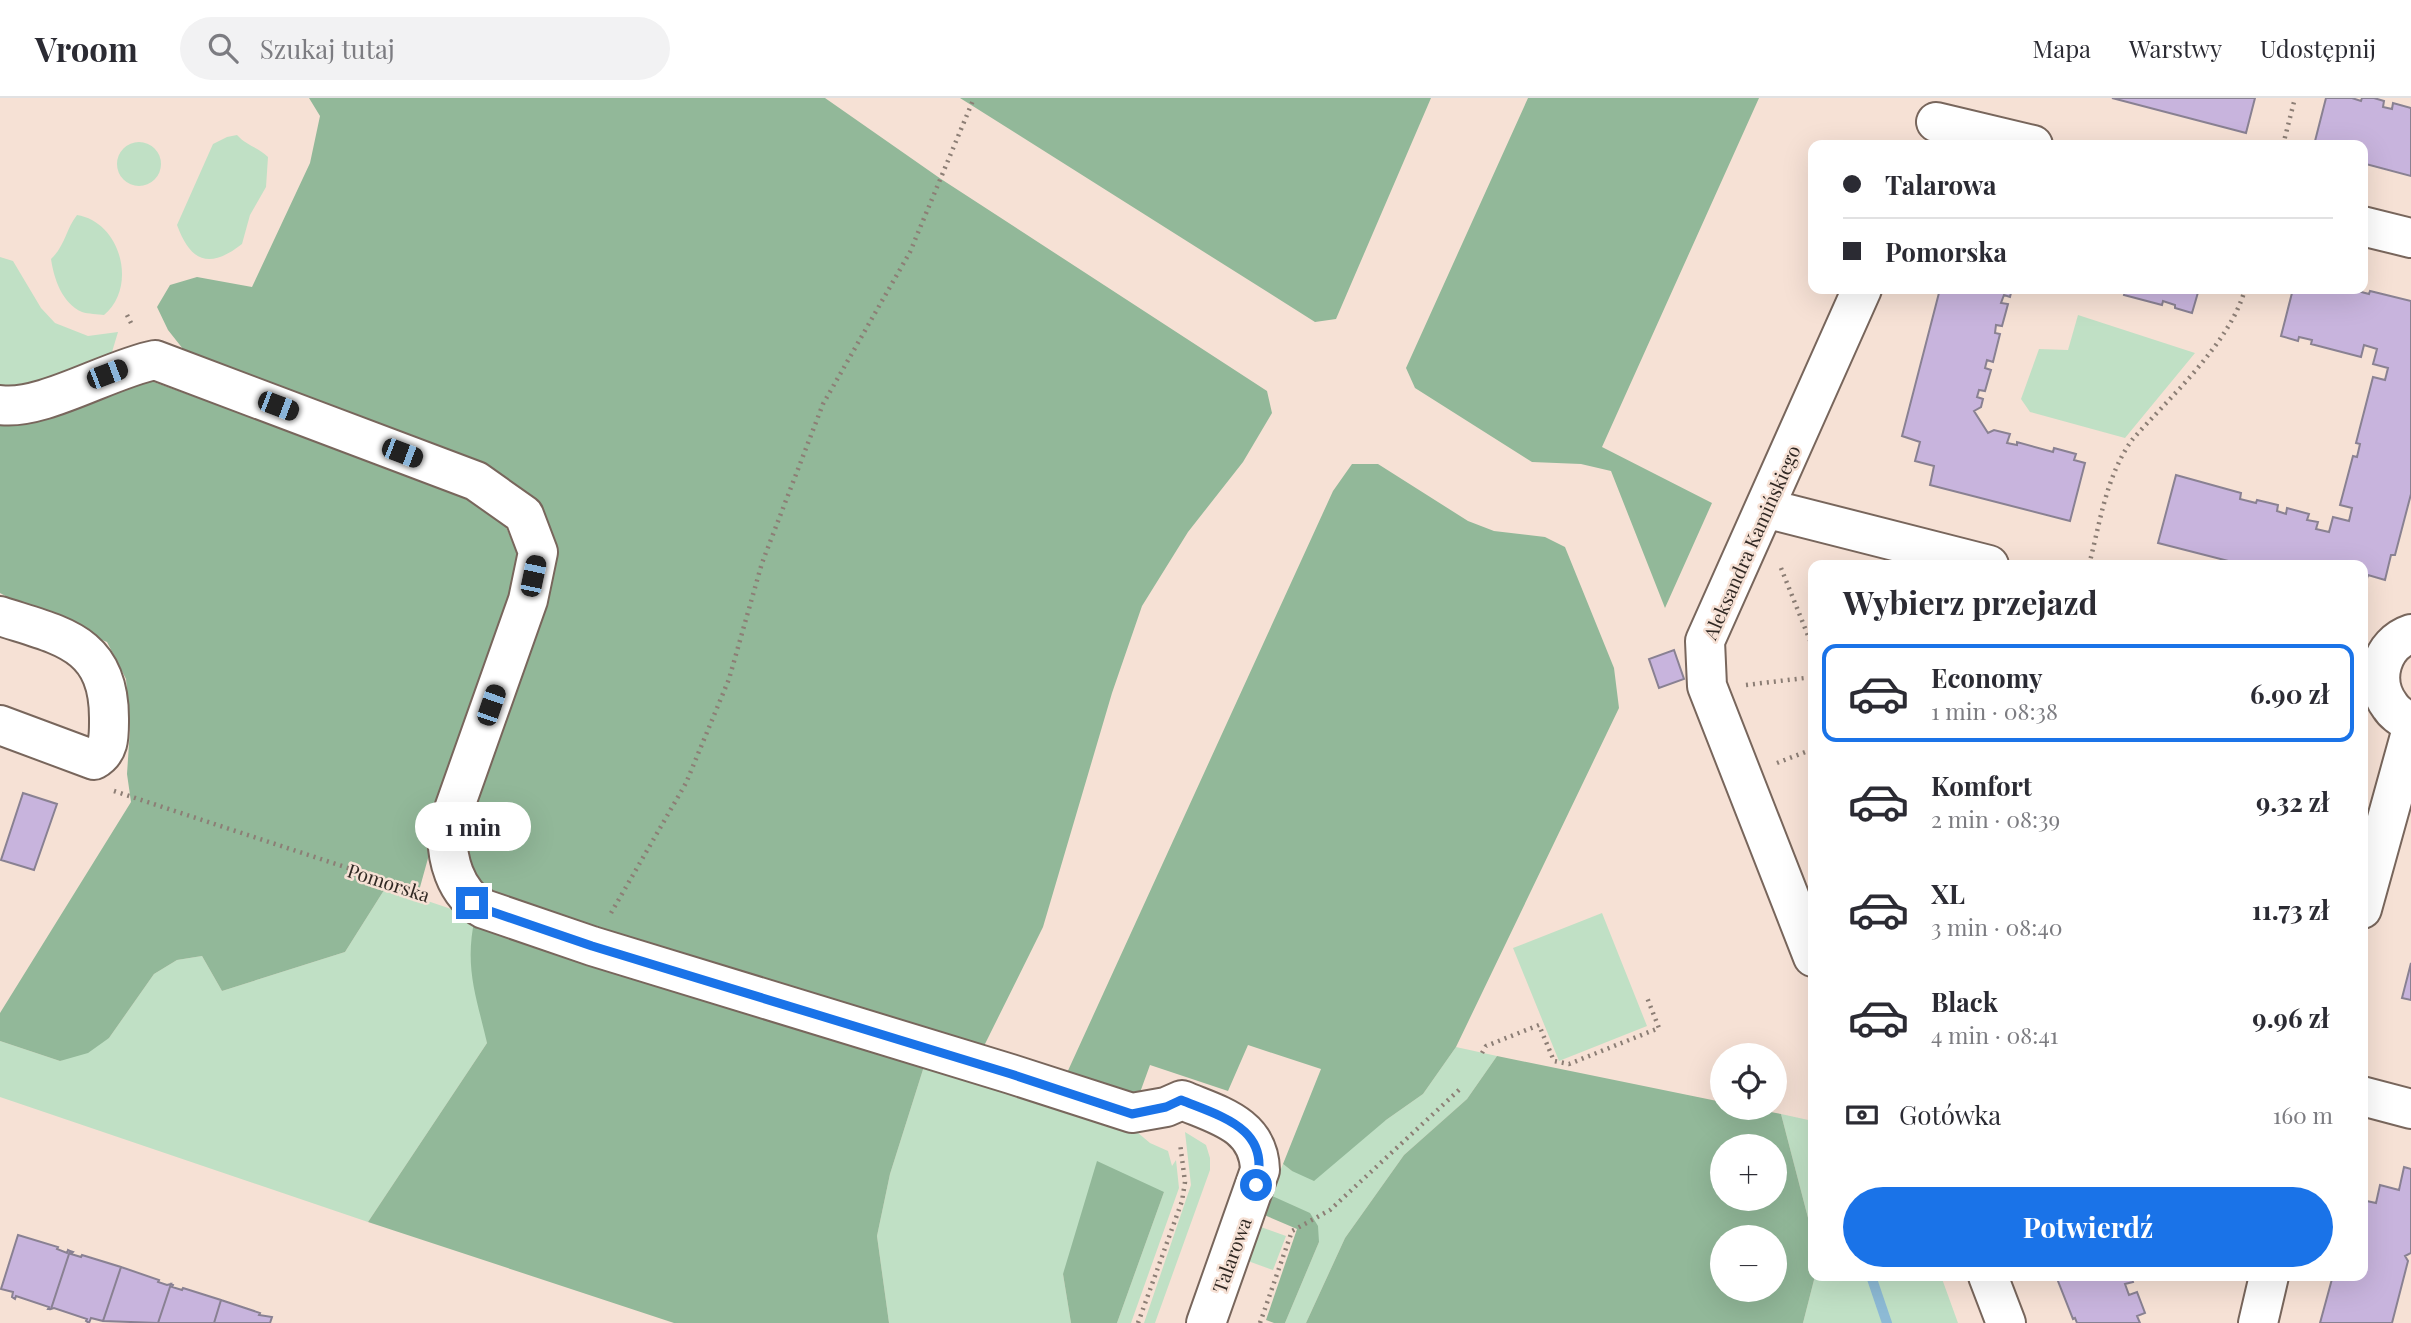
<!DOCTYPE html>
<html lang="pl">
<head>
<meta charset="utf-8">
<style>
	body { margin:0; font-family:"Playfair Display",serif; background:#f2f2f3; color:#2b2b33; height:100vh; display:flex; flex-direction:column; font-size:26px; white-space:nowrap }
	* { box-sizing:border-box; margin:0 }
	p { font-size:23px; color:#7c7c81 }
	.icon { flex:none; width:38px; height:38px; fill:none; stroke:currentColor; stroke-width:2; stroke-linecap:round; stroke-linejoin:round }
	.map { position:relative; flex:1; overflow:hidden }
	.details { position:absolute; left:1808px; top:462px; width:560px; height:721px; display:flex; flex-direction:column; background:#fff; border-radius:14px; box-shadow:0 7px 28px #0002 }
	.details>* { flex:none }
	.guide { position:absolute; left:1808px; top:42px; width:560px; height:154px; border-radius:14px; box-shadow:0 7px 28px #0002; display:grid; align-content:center; height:154px; padding:0 35px; background:#fff }
	.fabs { position:absolute; left:1710px; top:945px; display:grid; gap:14px }
	.fabs a { display:grid; place-items:center; width:77px; height:77px; border-radius:50%; background:#fff; box-shadow:0 7px 28px #0002; font-size:35px }
	.end { position:absolute; width:32px; height:32px; margin:-16px; border:9px solid #1a73e8; background:#fff; box-shadow:0 0 0 4px #fff }
	.from { border-radius:50% }
	.bubble { position:absolute; height:49px; border-radius:24px; background:#fff; box-shadow:0 7px 28px #0002; font-size:23px; font-weight:700; line-height:49px; text-align:center }
	.car { position:absolute; width:21px; height:42px; margin:-21px -10px; border-radius:9px; box-shadow:0 0 5px 2px #0007; background:linear-gradient(#222 24%,#8ab4d8 0 40%,#222 0 76%,#8ab4d8 0 86%,#222 0) }
	.guide b { display:flex; align-items:center; gap:24px; height:66px; font-size:26px }
	.guide b+b { border-top:2px solid #e1e1e2 }
	.guide i { width:18px; height:18px; background:#2b2b33 }
	ul { padding:0; list-style:none }
	li { display:flex; align-items:center; gap:21px; height:98px; margin:0 14px 10px; padding:0 21px; border:4px solid transparent; border-radius:14px }
	li div { flex:1 }
	li b { display:block; font-size:26px }
	li em { font-style:normal; font-weight:700 }
	li.on { border-color:#1a73e8 }
	li>.icon { width:63px; height:63px; stroke-width:1.5 }
	h2 { padding:0 35px; font-size:32px; line-height:84px }
	.pay { display:flex; align-items:center; gap:18px; height:77px; padding:0 35px; font-size:26px }
	.pay p { margin-inline-start:auto }
	.action { display:flex; gap:14px; margin-top:auto; padding:14px 35px }
	.action a { flex:1; height:80px; border-radius:42px; background:#1a73e8; color:#fff; font-size:28px; font-weight:700; line-height:80px; text-align:center }
	header { display:flex; align-items:center; gap:42px; box-sizing:border-box; height:98px; padding:0 35px; background:#fff; border-bottom:2px solid #e1e1e2 }
	header strong { font-size:33px }
	nav { display:flex; gap:38px; margin-inline-start:auto; font-size:24px }
	.search { width:490px; height:63px; background:#f2f2f3; display:flex; align-items:center; gap:18px; box-sizing:border-box; padding:0 24px; border-radius:38px; color:#7c7c81; font-size:26px }
	.map>svg:first-child { display:block }
</style>
</head>
<body>
<header>
<strong>Vroom</strong>
<div class="search"><svg class="icon" aria-label="search" viewBox="0 0 24 24"><circle cx="10" cy="10" r="6"/><path d="M15 15l6 6"/></svg>Szukaj tutaj</div>
<nav><a>Mapa</a><a>Warstwy</a><a>Udostępnij</a></nav>
</header>
<div class="map">
<svg width="2411" height="1225" viewBox="0 0 2411 1225">
	<rect width="100%" height="100%" fill="#f6e1d5"/>
	<path fill="#c0e0c5" d="M237 37C247 48 258 49 268 59L266 89 250 117 242 146C210 171 191 165 177 127L213 46 227 39Z
		M117 66a22 22 0 1 1 44 0a22 22 0 1 1-44 0Z
		M77 117C121 124 138 189 104 217 98 216 88 216 82 214 62 205 54 181 51 161 65 148 66 131 77 117Z
		M0 159 13 163 41 210 55 225 88 238 118 234 112 254 101 267 15 290 0 287Z
		M2078 217 2195 255 2125 340 2030 314 2021 301 2039 251 2068 252Z
		M386 789 475 819 487 945 368 1124 0 999V943L60 963 109 940 154 876 177 862 202 858 222 893 345 854Z
		M1602 815 1647 928 1559 963 1513 850Z
		M1456 949 1497 958 1467 1001 1404 1057 1345 1140 1306 1225H1285L1319 1144 1270 1097 1283 1066 1292 1073 1386 1022 1423 996Z
		M926 962 1137 1034 1150 1045 1168 1053 1172 1068 1176 1062 1179 1090 1131 1225H1117L1164 1094 1063 1176 1071 1225H889L877 1138 890 1076Z
		M1781 1016 1813 1023V1139Z
		M1185 1034 1206 1047 1210 1060V1072L1155 1225H1144L1191 1087Z
		M1261 1129 1286 1138 1273 1172 1248 1163Z
		M1815 1178H1941L1958 1225H1803Z"/>
	<path fill="#92b899" fill-rule="evenodd" d="M309 0H825L941 81 1267 293 1272 315 1243 364 1188 434 1142 508 1112 595 1043 829 983 950 484 798 455 754 543 504 483 371 183 251 168 232 157 209 170 187 197 179 252 189 310 65 320 18Z
		M960 0H1431L1336 221 1315 224Z
		M1528 0H1759L1602 349 1712 405 1665 510 1611 373 1581 366 1532 364 1415 290 1406 270Z
		M140 279 469 398 506 429 517 454 516 493 435 735 417 800 386 789 345 854 222 893 202 858 177 862 154 876 109 940 88 955 60 963 0 943V915L131 704 127 676 130 631 126 581 107 544 43 518 0 495V321Z
		M1352 366H1378L1468 423 1494 433 1545 439 1565 449 1614 570 1619 610 1456 949 1423 996 1386 1022 1314 1083 1292 1073 1283 1066 1321 971 1248 947 1228 993 1150 967 1138 1000 1066 977 1333 393Z
		M475 819 926 962 890 1076 877 1138 889 1225H674L368 1124 487 945C476 897 464 869 475 819Z
		M1497 958 1722 1004V1010H1750L1781 1016 1813 1139V1178H1815L1803 1225H1306L1345 1140 1404 1057 1467 1001ZM1722 1048H1774V1101H1722ZM1722 1139H1774V1192H1722Z
		M1097 1063 1164 1094 1117 1225H1071L1063 1176Z
		M1270 1097 1310 1115 1318 1128 1319 1144 1285 1225H1274L1266 1222 1297 1131 1262 1116Z"/>
	<g fill="none" stroke-linecap="round" stroke-linejoin="round">
		<path stroke="#8dbad5" stroke-width="10" d="M1871 1178 1887 1225"/>
	</g>
	<path fill="#c8b4dd" stroke="#898192" stroke-width="2" d="M2112 0H2255L2246 35Z
		M2326 0H2352L2361 3 2362 0H2374L2384 3 2383 9 2392 11 2393 5 2411 10V78L2362 65V47H2314Z
		M1940 191H2012L2010 199 2004 197 2001 205 2008 206 2002 228 1996 227 1995 235 2000 236 1993 264 1987 262 1985 270 1991 272 1985 293 1979 292 1977 299 1983 301 1981 309 1974 313 1988 335 1994 332 2010 336 2007 345 2017 347V344L2053 354 2054 350 2076 356 2074 362 2085 365 2070 423 1930 387 1934 368 1915 363 1920 344 1902 338Z
		M2114 191H2199L2192 215 2175 210V207L2163 203 2162 207 2124 197 2125 193Z
		M2293 191H2350L2369 196 2370 193 2411 203V396L2395 457H2391L2385 482 2368 477 2363 495 2362 467H2244L2158 445 2176 377 2241 395 2240 401 2256 405 2257 402 2278 407 2277 413 2286 416 2287 410 2309 416 2307 422 2318 424 2316 431 2329 434 2333 419 2349 423 2352 410 2340 407 2353 358 2357 359 2360 346 2356 345 2373 279 2385 282 2388 270 2373 266 2377 251 2364 247 2361 259 2311 246 2312 242 2299 239 2298 243 2281 238Z
		M1674 552 1684 581 1659 590 1649 561Z
		M23 695 57 706 34 772 1 762Z
		M2411 865V902L2402 900Z
		M2404 1069 2411 1071V1155L2405 1158 2408 1163 2392 1225H2320L2332 1181H2334L2335 1178H2362V1102L2376 1105 2380 1087 2399 1092Z
		M18 1137 58 1149 57 1151 67 1155 68 1152 70 1153 51 1211H48L49 1209 16 1198 15 1201 12 1199 13 1194 1 1191Z
		M70 1153 73 1154 71 1156 81 1159 82 1157 121 1169 103 1223 91 1220 89 1225 86 1223 87 1221 54 1210 51 1211Z
		M121 1169 159 1182 158 1184 167 1187 171 1186 158 1225 103 1223Z
		M2056 1178H2131L2133 1184 2125 1186 2129 1197 2137 1194 2145 1215 2137 1218 2140 1225H2077L2075 1220 2073 1221Z
		M171 1186 173 1187 172 1189 182 1192 183 1190 221 1202 214 1225H158Z
		M221 1202 260 1215 259 1217 272 1219 270 1225H214Z"/>
	<g fill="none" stroke-linecap="round" stroke-linejoin="round">
		<g stroke="#78665c" stroke-width="42">
			<path id="minor" d="M1936 24 2033 47
				M2362 128 2411 140
				M0 307C42 313 109 271 155 262L476 383 524 417 538 454 528 502 448 728C445 759 455 796 484 811L592 848 1011 976 1132 1015 1166 1009 1182 1002C1217 1017 1259 1026 1260 1072L1206 1225
				M1765 410 1989 467
				M0 518C61 538 109 544 109 620 109 638 110 653 94 662L0 627
				M2411 536C2381 546 2371 583 2390 608 2395 616 2403 620 2411 625
				M2362 811 2411 634
				M1813 859 1707 588 1705 543 1862 191
				M2362 998 2411 1011
				M1988 1178 2006 1225
				M2258 1225 2269 1178"/>
		</g>
		<path stroke="#8c7e75" stroke-width="4.5" stroke-dasharray="2 5" stroke-linecap="butt" d="M2283 47 2295 0
			M127 217 133 229
			M2089 467C2100 425 2106 378 2132 342 2169 300 2231 244 2245 191
			M1781 470 1813 550
			M1746 587 1813 579
			M1777 665 1813 651
			M114 693 421 794
			M611 815 686 685 729 581 762 465 823 306 910 154 974 0
			M1482 955 1486 948 1539 927 1554 963 1569 966 1659 930 1646 897
			M1138 1225 1182 1103 1185 1084 1180 1045
			M1260 1225 1292 1133 1330 1112 1460 991"/>
		<use href="#minor" stroke="#fff" stroke-width="38"/>
	</g>
	<g fill="none" stroke-linecap="round" stroke-linejoin="round">
		<path stroke="#1a73e8" stroke-width="9" d="M472 805 484 811 592 848 1011 976 1132 1016 1166 1009 1181 1002C1223 1019 1272 1031 1256 1087"/>
	</g>
	<g text-anchor="middle" dominant-baseline="central" stroke-width="5" stroke-linejoin="round" paint-order="stroke">
		<g font-size="19" fill="#302823" stroke="#f6e1d5">
			<text transform="translate(1751 444) rotate(-66)">Aleksandra Kamińskiego</text>
			<text transform="translate(389 784) rotate(18)">Pomorska</text>
			<text transform="translate(1231 1157) rotate(-70)">Talarowa</text>
		</g>
	</g>
</svg>
<div class="fabs">
<a><svg class="icon" aria-label="locate" viewBox="0 0 24 24"><circle cx="12" cy="12" r="6"/><path d="M12 2v4M12 18v4M2 12h4M18 12h4"/></svg></a>
<a>+</a>
<a>−</a>
</div>
<i class="end from" style="left:1256px;top:1087px"></i>
<i class="end" style="left:472px;top:805px"></i>
<div class="bubble" style="left:415px;top:704px;width:116px">1 min</div>
<i class="car" style="left:107px;top:276px;rotate:69deg"></i>
<i class="car" style="left:278px;top:308px;rotate:111deg"></i>
<i class="car" style="left:402px;top:355px;rotate:111deg"></i>
<i class="car" style="left:533px;top:478px;rotate:12deg"></i>
<i class="car" style="left:491px;top:607px;rotate:19deg"></i>
<div class="guide">
<b><i class="from"></i>Talarowa</b>
<b><i></i>Pomorska</b>
</div>
<section class="details">
<h2>Wybierz przejazd</h2>
<ul>
<li class="on"><svg class="icon" aria-label="car" viewBox="0 0 24 24"><path d="M5 17H2v-5l4-1 3-4h7l3 4 3 1v5h-3M9 17h6M6 11h13"/><circle cx="7" cy="17" r="2"/><circle cx="17" cy="17" r="2"/></svg><div><b>Economy</b><p>1 min · 08:38</p></div><em>6.90 zł</em></li>
<li><svg class="icon" aria-label="car" viewBox="0 0 24 24"><path d="M5 17H2v-5l4-1 3-4h7l3 4 3 1v5h-3M9 17h6M6 11h13"/><circle cx="7" cy="17" r="2"/><circle cx="17" cy="17" r="2"/></svg><div><b>Komfort</b><p>2 min · 08:39</p></div><em>9.32 zł</em></li>
<li><svg class="icon" aria-label="car" viewBox="0 0 24 24"><path d="M5 17H2v-5l4-1 3-4h7l3 4 3 1v5h-3M9 17h6M6 11h13"/><circle cx="7" cy="17" r="2"/><circle cx="17" cy="17" r="2"/></svg><div><b>XL</b><p>3 min · 08:40</p></div><em>11.73 zł</em></li>
<li><svg class="icon" aria-label="car" viewBox="0 0 24 24"><path d="M5 17H2v-5l4-1 3-4h7l3 4 3 1v5h-3M9 17h6M6 11h13"/><circle cx="7" cy="17" r="2"/><circle cx="17" cy="17" r="2"/></svg><div><b>Black</b><p>4 min · 08:41</p></div><em>9.96 zł</em></li>
</ul>
<div class="pay"><svg class="icon" aria-label="cash" viewBox="0 0 24 24"><path d="M3 7h18v10H3z"/><circle cx="12" cy="12" r="2"/></svg>Gotówka<p>160 m</p></div>
<div class="action"><a>Potwierdź</a></div>
</section>
</div>
</body>
</html>
